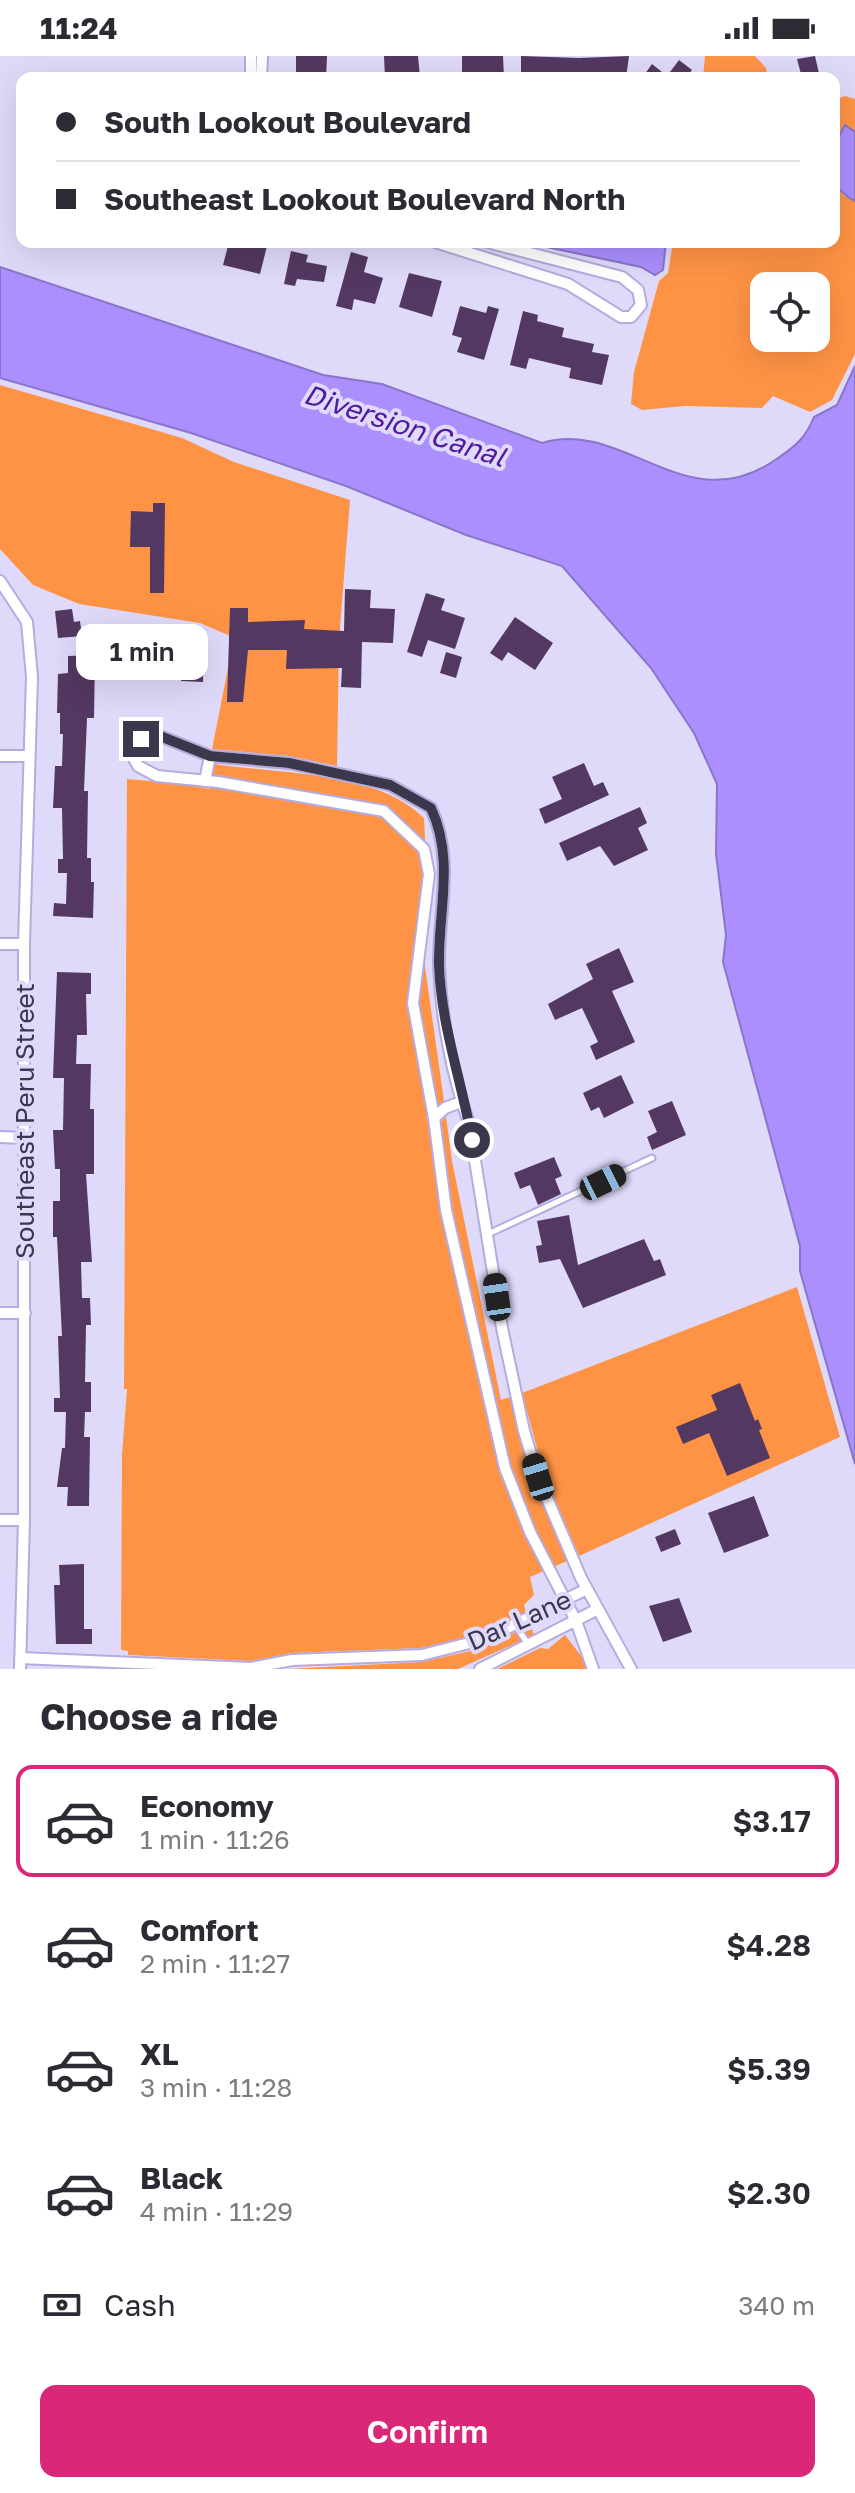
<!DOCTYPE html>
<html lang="en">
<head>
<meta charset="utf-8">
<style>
	body { margin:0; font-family:"Golos Text",sans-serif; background:#f2f2f3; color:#2b2b33; height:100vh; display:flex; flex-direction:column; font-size:30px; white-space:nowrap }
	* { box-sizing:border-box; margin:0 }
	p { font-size:26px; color:#7c7c81 }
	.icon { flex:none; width:44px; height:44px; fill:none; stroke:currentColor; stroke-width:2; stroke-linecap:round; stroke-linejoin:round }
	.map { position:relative; height:1613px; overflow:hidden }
	.details { display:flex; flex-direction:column; background:#fff; flex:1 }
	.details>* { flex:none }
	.top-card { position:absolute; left:16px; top:16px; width:824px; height:176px; border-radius:16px; box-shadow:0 8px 32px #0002; display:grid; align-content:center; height:176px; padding:0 40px; background:#fff }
	.tools { position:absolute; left:750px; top:216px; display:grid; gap:16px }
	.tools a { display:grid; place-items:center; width:80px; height:80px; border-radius:16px; background:#fff; box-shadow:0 8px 32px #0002; font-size:40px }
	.end { position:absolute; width:36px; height:36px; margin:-18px; border:10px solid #3b374d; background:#fff; box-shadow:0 0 0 4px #fff }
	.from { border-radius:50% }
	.bubble { position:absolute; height:56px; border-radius:16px; background:#fff; box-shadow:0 8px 32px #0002; font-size:26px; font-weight:600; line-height:56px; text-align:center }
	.car { position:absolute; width:24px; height:48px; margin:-24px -12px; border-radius:10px; box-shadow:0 0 6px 2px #0007; background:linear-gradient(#222 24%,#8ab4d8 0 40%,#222 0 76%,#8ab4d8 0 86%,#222 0) }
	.top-card b { display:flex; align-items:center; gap:28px; height:76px; font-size:30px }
	.top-card b+b { border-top:2px solid #e1e1e2 }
	.top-card i { width:20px; height:20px; background:#2b2b33 }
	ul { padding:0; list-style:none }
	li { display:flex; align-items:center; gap:24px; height:112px; margin:0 16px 12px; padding:0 24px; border:4px solid transparent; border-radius:16px }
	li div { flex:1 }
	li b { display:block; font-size:30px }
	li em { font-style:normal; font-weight:600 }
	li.active { border-color:#db2777 }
	li>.icon { width:72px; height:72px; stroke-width:1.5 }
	h2 { padding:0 40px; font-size:36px; line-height:96px }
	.pay { display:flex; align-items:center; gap:20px; height:88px; padding:0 40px; font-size:30px }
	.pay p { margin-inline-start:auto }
	.primary-button { display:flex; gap:16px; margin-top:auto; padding:16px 40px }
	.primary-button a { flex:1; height:92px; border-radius:16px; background:#db2777; color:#fff; font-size:32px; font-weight:600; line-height:92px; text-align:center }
	.status { display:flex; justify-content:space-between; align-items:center; height:56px; padding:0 40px; background:#fff; direction:ltr }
	.status svg { height:22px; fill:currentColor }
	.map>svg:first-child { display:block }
</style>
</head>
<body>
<div class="status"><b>11:24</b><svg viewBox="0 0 49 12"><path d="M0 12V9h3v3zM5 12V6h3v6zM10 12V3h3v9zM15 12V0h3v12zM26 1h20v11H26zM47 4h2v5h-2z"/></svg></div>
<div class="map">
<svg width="855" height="1613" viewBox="0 0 855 1613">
	<rect width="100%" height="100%" fill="#e0dafa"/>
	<path fill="#ff9345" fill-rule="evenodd" d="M705 0H755L766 12 768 22H703Z
		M845 40 855 43V76L845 69 834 87V44Z
		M834 125 844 140 855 145V298L832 344 810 356 773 340 762 352 685 350 642 354 631 348 634 316 659 225 668 217 673 186H834ZM764 230H816V282H764Z
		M0 329 182 382 234 406 350 444 339 585 337 710 289 700 212 693 232 592 249 588 200 567 79 548 33 529 0 493Z
		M214 708C278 718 376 714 424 762L425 785 417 788 420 801 425 800V911L444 1045 426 1061 434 1072 446 1061 452 1105 501 1344 510 1341 533 1424 567 1505 530 1521 534 1539 524 1549 526 1556 466 1582 421 1592 292 1597 251 1605 128 1599V1595L121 1594 122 1399 127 1333H124L127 723 196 729 198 726 197 730 209 733Z
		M797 1231 840 1381 579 1500 544 1418 522 1337Z
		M531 1570 534 1579 458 1613H287L422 1606 470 1595Z
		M565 1579 582 1601 587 1613H497L540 1592 548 1593Z"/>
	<path fill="#ab8fff" stroke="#8975ca" stroke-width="2" d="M845 69 855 76V145C824 131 830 93 845 69Z
		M523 186H666L663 214 655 219 641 211Z
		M0 211 323 319 382 328 542 387C623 361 688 468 778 402 796 390 806 381 814 361L837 349 855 310V1408L800 1215V1190L723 906 726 879 716 798 717 728 694 677 651 612 562 510 466 479 346 430 191 377 0 322Z"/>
	<path fill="#533861" d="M296 0H327L326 22H296Z
		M384 0H418L420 21 385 22Z
		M462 0H503L504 22H462Z
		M521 0 579 2 629 0 626 22H521Z
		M815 0 820 22H802L797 3Z
		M679 4 692 14 686 22H642L652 8 667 20Z
		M229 186H268L260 218 223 209Z
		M291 195 308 199 306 206 327 210 324 226 297 223 295 230 284 228Z
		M351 196 368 201 364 216 383 222 375 248 354 243 352 254 336 250Z
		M409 217 442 225 432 261 399 251Z
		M460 250 486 257 488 250 499 253 484 304 457 296 462 282 452 279Z
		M523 255 538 259 537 265 564 272 562 281 594 288 592 296 609 299 602 329 569 322 571 312 529 302 526 313 510 309Z
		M153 447H165L164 537H150V491H130L131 455 153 456Z
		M345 533 371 534 370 552 395 553 393 587 362 586 361 632 341 631 342 612 286 613 287 594H248L243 646H227L230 552H248V566L305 564 304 573 344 575Z
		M426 537 445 543 441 554 465 562 455 593 428 584 422 601 407 596Z
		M72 553 74 566 80 565 82 580 58 582 55 555Z
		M515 561 553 587 535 614 508 596 502 605 490 597Z
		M182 586 192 587V595H204L203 626 181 625Z
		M128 594H143V621H128Z
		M446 596 462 601 456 622 440 617Z
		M95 599 94 662H87L84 735H88L87 802H91V826H94L93 862 53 860 54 847 66 848 67 817H58V803H63L62 752H53L55 710H62L63 678H60V657H57L58 618 68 617V600Z
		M584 707 594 730 603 726 609 739 545 768 539 753 562 743 552 721Z
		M640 751 647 767 638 772 648 794 614 810 600 790 567 805 559 787Z
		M619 892 634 926 612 935 635 986 596 1004 590 990 598 986 582 952 555 964 548 948 593 923 586 908Z
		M57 916 91 917V938H86L87 979H77L76 1008H91L90 1053H94V1118H86L92 1206H81L82 1242H90L91 1269H86L85 1326H91V1356H85L84 1381H90L89 1450H67L68 1431H57L62 1392H65L66 1356H54V1342H60L58 1280H62L57 1181H53V1145H60V1113H55L53 1074H63L64 1022H53Z
		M621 1019 634 1047 604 1062 599 1051 591 1055 583 1037Z
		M672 1045 686 1079 652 1094 647 1081 657 1076 648 1055Z
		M554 1101 562 1120 555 1123 561 1138 538 1149 530 1129 520 1133 514 1117Z
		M569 1159 578 1209 644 1183 654 1205 660 1203 666 1219 583 1252 560 1203 539 1207 536 1190 542 1189 537 1165Z
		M740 1327 755 1365 758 1363 762 1373 759 1374 770 1402 727 1420 709 1377 683 1388 676 1371 717 1354 711 1339Z
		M754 1440 769 1480 724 1497 708 1457Z
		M675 1473 681 1488 661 1496 655 1481Z
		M84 1508V1573H92V1588H56L54 1529H60L59 1509Z
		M679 1542 692 1576 663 1586 649 1550Z"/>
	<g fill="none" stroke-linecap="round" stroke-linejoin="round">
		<g stroke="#b5abdf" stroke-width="9">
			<path id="lane" d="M488 1178 652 1102
				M516 1570 528 1588"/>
		</g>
		<g stroke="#b5abdf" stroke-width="14">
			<path id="street" d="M251 0V22
				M261 22 262 0
				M435 186 568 228 621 261H631L641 249 638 234 622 221 487 186
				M0 525 27 566 32 621 24 888V1464L20 1613
				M0 700H27
				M205 725 210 700
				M0 888H24
				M434 1062 445 1052 461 1046
				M0 1081 23 1082
				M0 1257H25
				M0 1464H24
				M20 1602 251 1612 292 1604 422 1599 485 1583 587 1533
				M480 1613 598 1553
				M593 1613 576 1565 530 1476 505 1412 446 1154 434 1062 413 947 429 818 424 793 384 755 218 726 157 720 138 710 131 697 141 683 160 680 210 700 289 707 390 729 431 752C455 805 438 855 439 910 441 961 452 1019 469 1067L502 1272 524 1375 538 1421 581 1522 631 1613"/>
		</g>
		<use href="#lane" stroke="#fff" stroke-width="5"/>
		<use href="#street" stroke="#fff" stroke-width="10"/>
	</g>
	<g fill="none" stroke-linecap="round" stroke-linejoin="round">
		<path stroke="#3b374d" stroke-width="10" d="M141 683 160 680 210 700 289 707 390 729 431 752C455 804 438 855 439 909 441 969 462 1026 472 1084"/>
	</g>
	<g text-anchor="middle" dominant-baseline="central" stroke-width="8" stroke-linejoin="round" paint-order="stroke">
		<g font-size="26" fill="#3b374d" stroke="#e0dafa">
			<text transform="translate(24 1065) rotate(-90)">Southeast Peru Street</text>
			<text transform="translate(519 1564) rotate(-24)">Dar Lane</text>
		</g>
		<g font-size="28" font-style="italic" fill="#501b9e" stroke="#e0dafa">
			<text transform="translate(405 369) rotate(18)">Diversion Canal</text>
		</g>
	</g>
</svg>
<div class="tools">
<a><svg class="icon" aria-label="locate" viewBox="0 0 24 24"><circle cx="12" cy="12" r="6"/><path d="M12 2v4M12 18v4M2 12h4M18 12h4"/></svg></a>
</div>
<i class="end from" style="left:472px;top:1084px"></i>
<i class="end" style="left:141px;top:683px"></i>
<div class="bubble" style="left:76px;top:568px;width:132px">1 min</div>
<i class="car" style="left:603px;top:1126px;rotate:64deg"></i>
<i class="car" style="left:497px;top:1241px;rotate:352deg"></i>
<i class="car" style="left:538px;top:1421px;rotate:343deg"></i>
<div class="top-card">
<b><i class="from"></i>South Lookout Boulevard</b>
<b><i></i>Southeast Lookout Boulevard North</b>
</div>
</div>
<section class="details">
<h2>Choose a ride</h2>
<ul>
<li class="active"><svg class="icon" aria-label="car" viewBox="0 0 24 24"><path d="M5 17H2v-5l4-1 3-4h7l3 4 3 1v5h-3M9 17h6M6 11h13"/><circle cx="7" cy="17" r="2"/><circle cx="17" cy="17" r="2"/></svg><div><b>Economy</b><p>1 min · 11:26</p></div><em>$3.17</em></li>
<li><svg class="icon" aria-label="car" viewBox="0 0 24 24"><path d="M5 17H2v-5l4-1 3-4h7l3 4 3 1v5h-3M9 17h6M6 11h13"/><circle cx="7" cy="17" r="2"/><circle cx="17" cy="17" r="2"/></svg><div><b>Comfort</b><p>2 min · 11:27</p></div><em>$4.28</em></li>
<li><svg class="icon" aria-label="car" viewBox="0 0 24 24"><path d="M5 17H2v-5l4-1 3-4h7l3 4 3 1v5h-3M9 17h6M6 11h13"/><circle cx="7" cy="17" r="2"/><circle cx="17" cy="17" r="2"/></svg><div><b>XL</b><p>3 min · 11:28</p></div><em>$5.39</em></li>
<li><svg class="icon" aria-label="car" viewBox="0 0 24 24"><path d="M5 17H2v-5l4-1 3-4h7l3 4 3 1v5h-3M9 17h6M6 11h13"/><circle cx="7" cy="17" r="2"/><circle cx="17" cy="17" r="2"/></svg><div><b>Black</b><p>4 min · 11:29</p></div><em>$2.30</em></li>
</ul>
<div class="pay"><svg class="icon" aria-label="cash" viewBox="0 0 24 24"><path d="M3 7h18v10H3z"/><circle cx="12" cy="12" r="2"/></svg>Cash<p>340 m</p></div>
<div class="primary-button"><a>Confirm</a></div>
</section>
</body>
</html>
